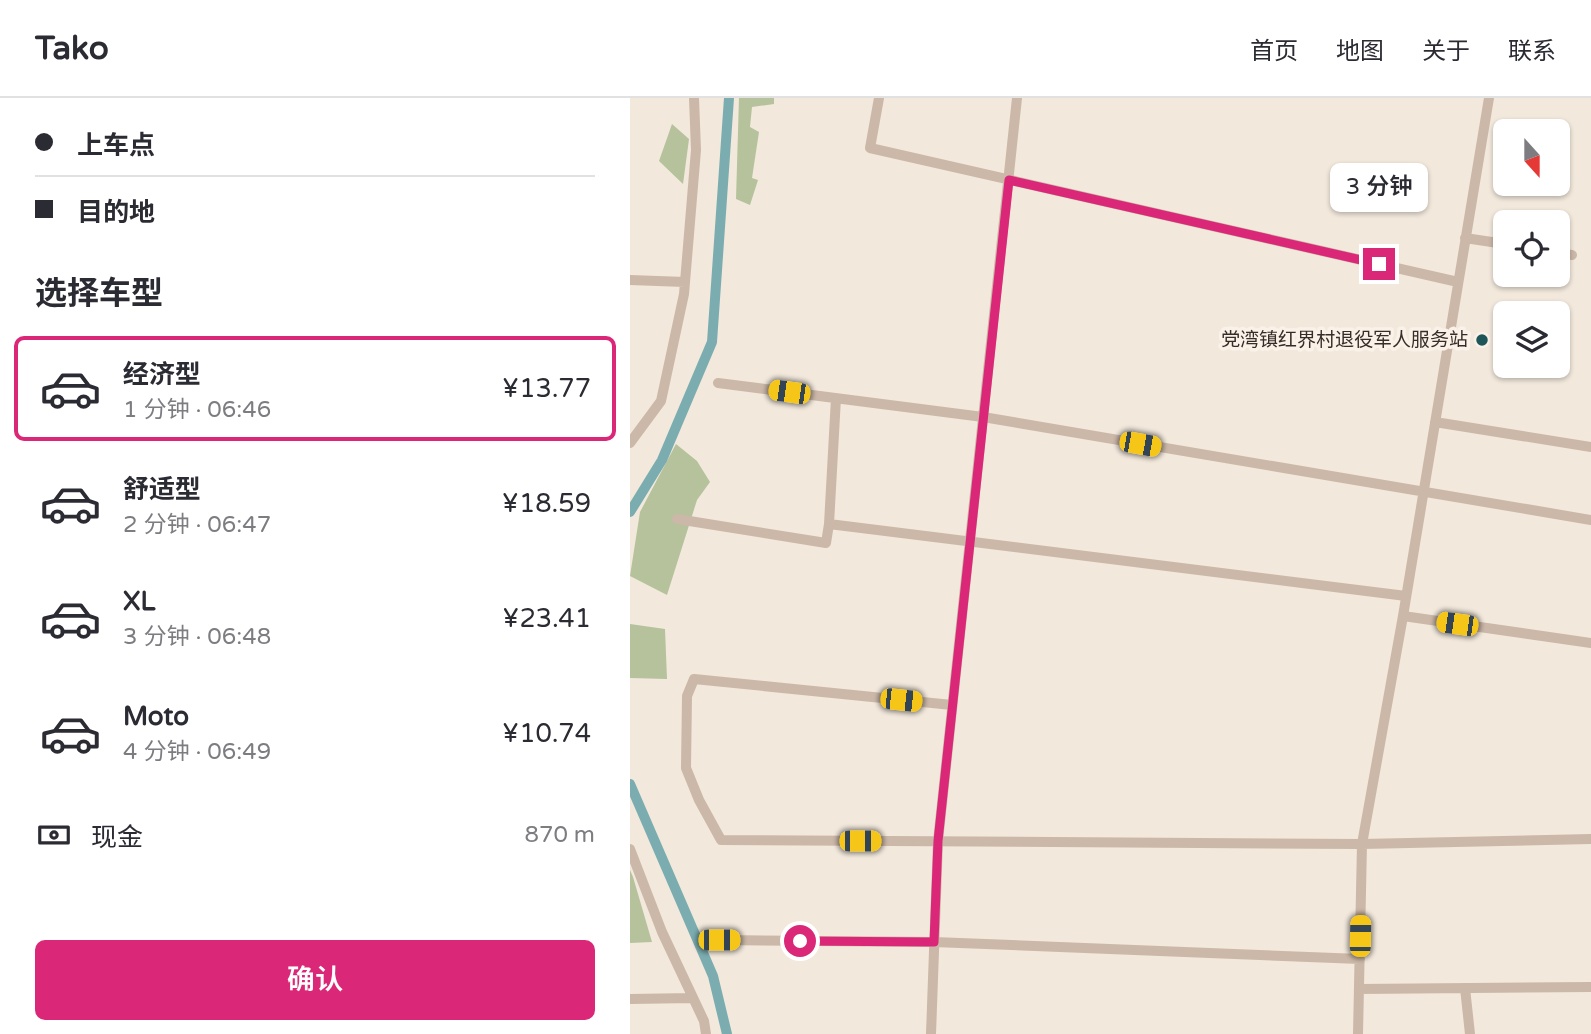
<!DOCTYPE html>
<html lang="zh">
<head>
<meta charset="utf-8">
<style>
	body { margin:0; font-family:"Varela Round","Noto Sans SC",sans-serif; background:#f2f2f3; color:#2b2b33; height:100vh; display:flex; flex-direction:column; font-size:26px; white-space:nowrap }
	* { box-sizing:border-box; margin:0 }
	p { font-size:23px; color:#7c7c81 }
	.icon { flex:none; width:38px; height:38px; fill:none; stroke:currentColor; stroke-width:2; stroke-linecap:round; stroke-linejoin:round }
	.map { position:relative; flex:1; overflow:hidden }
	.sheet { display:flex; flex-direction:column; background:#fff; width:630px }
	.sheet>* { flex:none }
	.hud { display:grid; align-content:center; height:154px; padding:0 35px; background:#fff }
	.needle { width:46px; rotate:159deg }
	.controls { position:absolute; left:863px; top:21px; display:grid; gap:14px }
	.controls a { display:grid; place-items:center; width:77px; height:77px; border-radius:10px; background:#fff; box-shadow:0 2px 5px #0004; font-size:35px }
	.end { position:absolute; width:32px; height:32px; margin:-16px; border:9px solid #db2777; background:#fff; box-shadow:0 0 0 4px #fff }
	.from { border-radius:50% }
	.bubble { position:absolute; height:49px; border-radius:10px; background:#fff; box-shadow:0 2px 5px #0004; font-size:23px; font-weight:600; line-height:49px; text-align:center }
	.car { position:absolute; width:21px; height:42px; margin:-21px -10px; border-radius:9px; box-shadow:0 0 5px 2px #0007; background:linear-gradient(#f5c518 24%,#345 0 40%,#f5c518 0 76%,#345 0 86%,#f5c518 0) }
	.hud b { display:flex; align-items:center; gap:24px; height:66px; font-size:26px }
	.hud b+b { border-top:2px solid #e1e1e2 }
	.hud i { width:18px; height:18px; background:#2b2b33 }
	ul { padding:0; list-style:none }
	li { display:flex; align-items:center; gap:21px; height:105px; margin:0 14px 10px; padding:0 21px; border:4px solid transparent; border-radius:10px }
	li div { flex:1 }
	li b { display:block; font-size:26px }
	li em { font-style:normal; font-weight:600 }
	li.active { border-color:#db2777 }
	li>.icon { width:63px; height:63px; stroke-width:1.5 }
	h2 { padding:0 35px; font-size:32px; line-height:84px }
	.pay { display:flex; align-items:center; gap:18px; height:77px; padding:0 35px; font-size:26px }
	.pay p { margin-inline-start:auto }
	.button { display:flex; gap:14px; margin-top:auto; padding:14px 35px }
	.button a { flex:1; height:80px; border-radius:10px; background:#db2777; color:#fff; font-size:28px; font-weight:600; line-height:80px; text-align:center }
	header { display:flex; align-items:center; gap:42px; box-sizing:border-box; height:98px; padding:0 35px; background:#fff; border-bottom:2px solid #e1e1e2 }
	header strong { font-size:33px }
	nav { display:flex; gap:38px; margin-inline-start:auto; font-size:24px }
	main { display:flex; flex:1; min-height:0 }
	.map>svg:first-child { display:block }
</style>
</head>
<body>
<header>
<strong>Tako</strong>
<nav><a>首页</a><a>地图</a><a>关于</a><a>联系</a></nav>
</header>
<main>
<section class="sheet">
<div class="hud">
<b><i class="from"></i>上车点</b>
<b><i></i>目的地</b>
</div>
<h2>选择车型</h2>
<ul>
<li class="active"><svg class="icon" aria-label="car" viewBox="0 0 24 24"><path d="M5 17H2v-5l4-1 3-4h7l3 4 3 1v5h-3M9 17h6M6 11h13"/><circle cx="7" cy="17" r="2"/><circle cx="17" cy="17" r="2"/></svg><div><b>经济型</b><p>1 分钟 · 06:46</p></div><em>¥13.77</em></li>
<li><svg class="icon" aria-label="car" viewBox="0 0 24 24"><path d="M5 17H2v-5l4-1 3-4h7l3 4 3 1v5h-3M9 17h6M6 11h13"/><circle cx="7" cy="17" r="2"/><circle cx="17" cy="17" r="2"/></svg><div><b>舒适型</b><p>2 分钟 · 06:47</p></div><em>¥18.59</em></li>
<li><svg class="icon" aria-label="car" viewBox="0 0 24 24"><path d="M5 17H2v-5l4-1 3-4h7l3 4 3 1v5h-3M9 17h6M6 11h13"/><circle cx="7" cy="17" r="2"/><circle cx="17" cy="17" r="2"/></svg><div><b>XL</b><p>3 分钟 · 06:48</p></div><em>¥23.41</em></li>
<li><svg class="icon" aria-label="car" viewBox="0 0 24 24"><path d="M5 17H2v-5l4-1 3-4h7l3 4 3 1v5h-3M9 17h6M6 11h13"/><circle cx="7" cy="17" r="2"/><circle cx="17" cy="17" r="2"/></svg><div><b>Moto</b><p>4 分钟 · 06:49</p></div><em>¥10.74</em></li>
</ul>
<div class="pay"><svg class="icon" aria-label="cash" viewBox="0 0 24 24"><path d="M3 7h18v10H3z"/><circle cx="12" cy="12" r="2"/></svg>现金<p>870 m</p></div>
<div class="button"><a>确认</a></div>
</section>
<div class="map">
<svg width="961" height="936" viewBox="0 0 961 936">
	<rect width="100%" height="100%" fill="#f2e8dc"/>
	<path fill="#b5c29c" d="M109 0H144V6L122 9 120 29 129 34 122 80 128 82 120 107 106 101Z
		M42 26 59 41 53 86 29 63Z
		M46 346 67 363 80 384 67 402 37 497 0 478 10 414Z
		M0 526 35 531 37 581 0 580Z
		M0 772 3 779 22 844 0 845Z"/>
	<g fill="none" stroke-linecap="round" stroke-linejoin="round">
		<path stroke="#7badb0" stroke-width="10" d="M0 414 32 362 82 244 99 0
			M0 686 83 878 97 936"/>
		<path stroke="#cbb8a8" stroke-width="10" d="M249 0 240 50 828 184
			M835 140 875 146
			M928 155 942 157
			M0 182 55 184
			M88 285 353 319 961 422
			M805 324 961 349
			M0 345 31 303 54 196 66 52 64 0
			M47 421 196 445 199 426 206 300
			M199 426 776 498
			M773 518 961 545
			M322 607 64 581 57 598 56 670 69 702 91 742 732 746 961 741
			M0 751 32 834 74 923 76 936
			M89 842 304 844 730 861
			M835 890 840 936
			M729 891 961 889
			M0 901 63 900
			M301 936 308 743 387 0
			M728 936 732 746 773 518 859 0"/>
	</g>
	<g fill="none" stroke-linecap="round" stroke-linejoin="round">
		<path stroke="#db2777" stroke-width="9" d="M170 843 304 844 308 743 379 82 749 166"/>
	</g>
	<circle fill="#1e5559" stroke="#faf2e9" stroke-width="2.5" cx="852" cy="242" r="7"/>
	<g text-anchor="middle" dominant-baseline="central" stroke-width="7" stroke-linejoin="round" paint-order="stroke">
		<g font-size="19" fill="#372d28" stroke="#faf2e9" text-anchor="end">
			<text x="838" y="242">党湾镇红界村退役军人服务站</text>
		</g>
	</g>
</svg>
<div class="controls">
<a><svg class="needle" viewBox="-14 -14 28 28"><path d="M0-13l5 13h-10z" fill="#e53935"/><path d="M0 13l5-13h-10z" fill="#7c7c81"/></svg></a>
<a><svg class="icon" aria-label="locate" viewBox="0 0 24 24"><circle cx="12" cy="12" r="6"/><path d="M12 2v4M12 18v4M2 12h4M18 12h4"/></svg></a>
<a><svg class="icon" aria-label="layers" viewBox="0 0 24 24"><path d="M12 4l9 5-9 5-9-5zM3 14l9 5 9-5"/></svg></a>
</div>
<i class="end from" style="left:170px;top:843px"></i>
<i class="end" style="left:749px;top:166px"></i>
<div class="bubble" style="left:700px;top:65px;width:98px">3 分钟</div>
<i class="car" style="left:159px;top:294px;rotate:278deg"></i>
<i class="car" style="left:510px;top:346px;rotate:100deg"></i>
<i class="car" style="left:827px;top:526px;rotate:278deg"></i>
<i class="car" style="left:271px;top:602px;rotate:96deg"></i>
<i class="car" style="left:230px;top:743px;rotate:90deg"></i>
<i class="car" style="left:730px;top:838px;rotate:1deg"></i>
<i class="car" style="left:89px;top:842px;rotate:90deg"></i>
</div>
</main>
</body>
</html>
